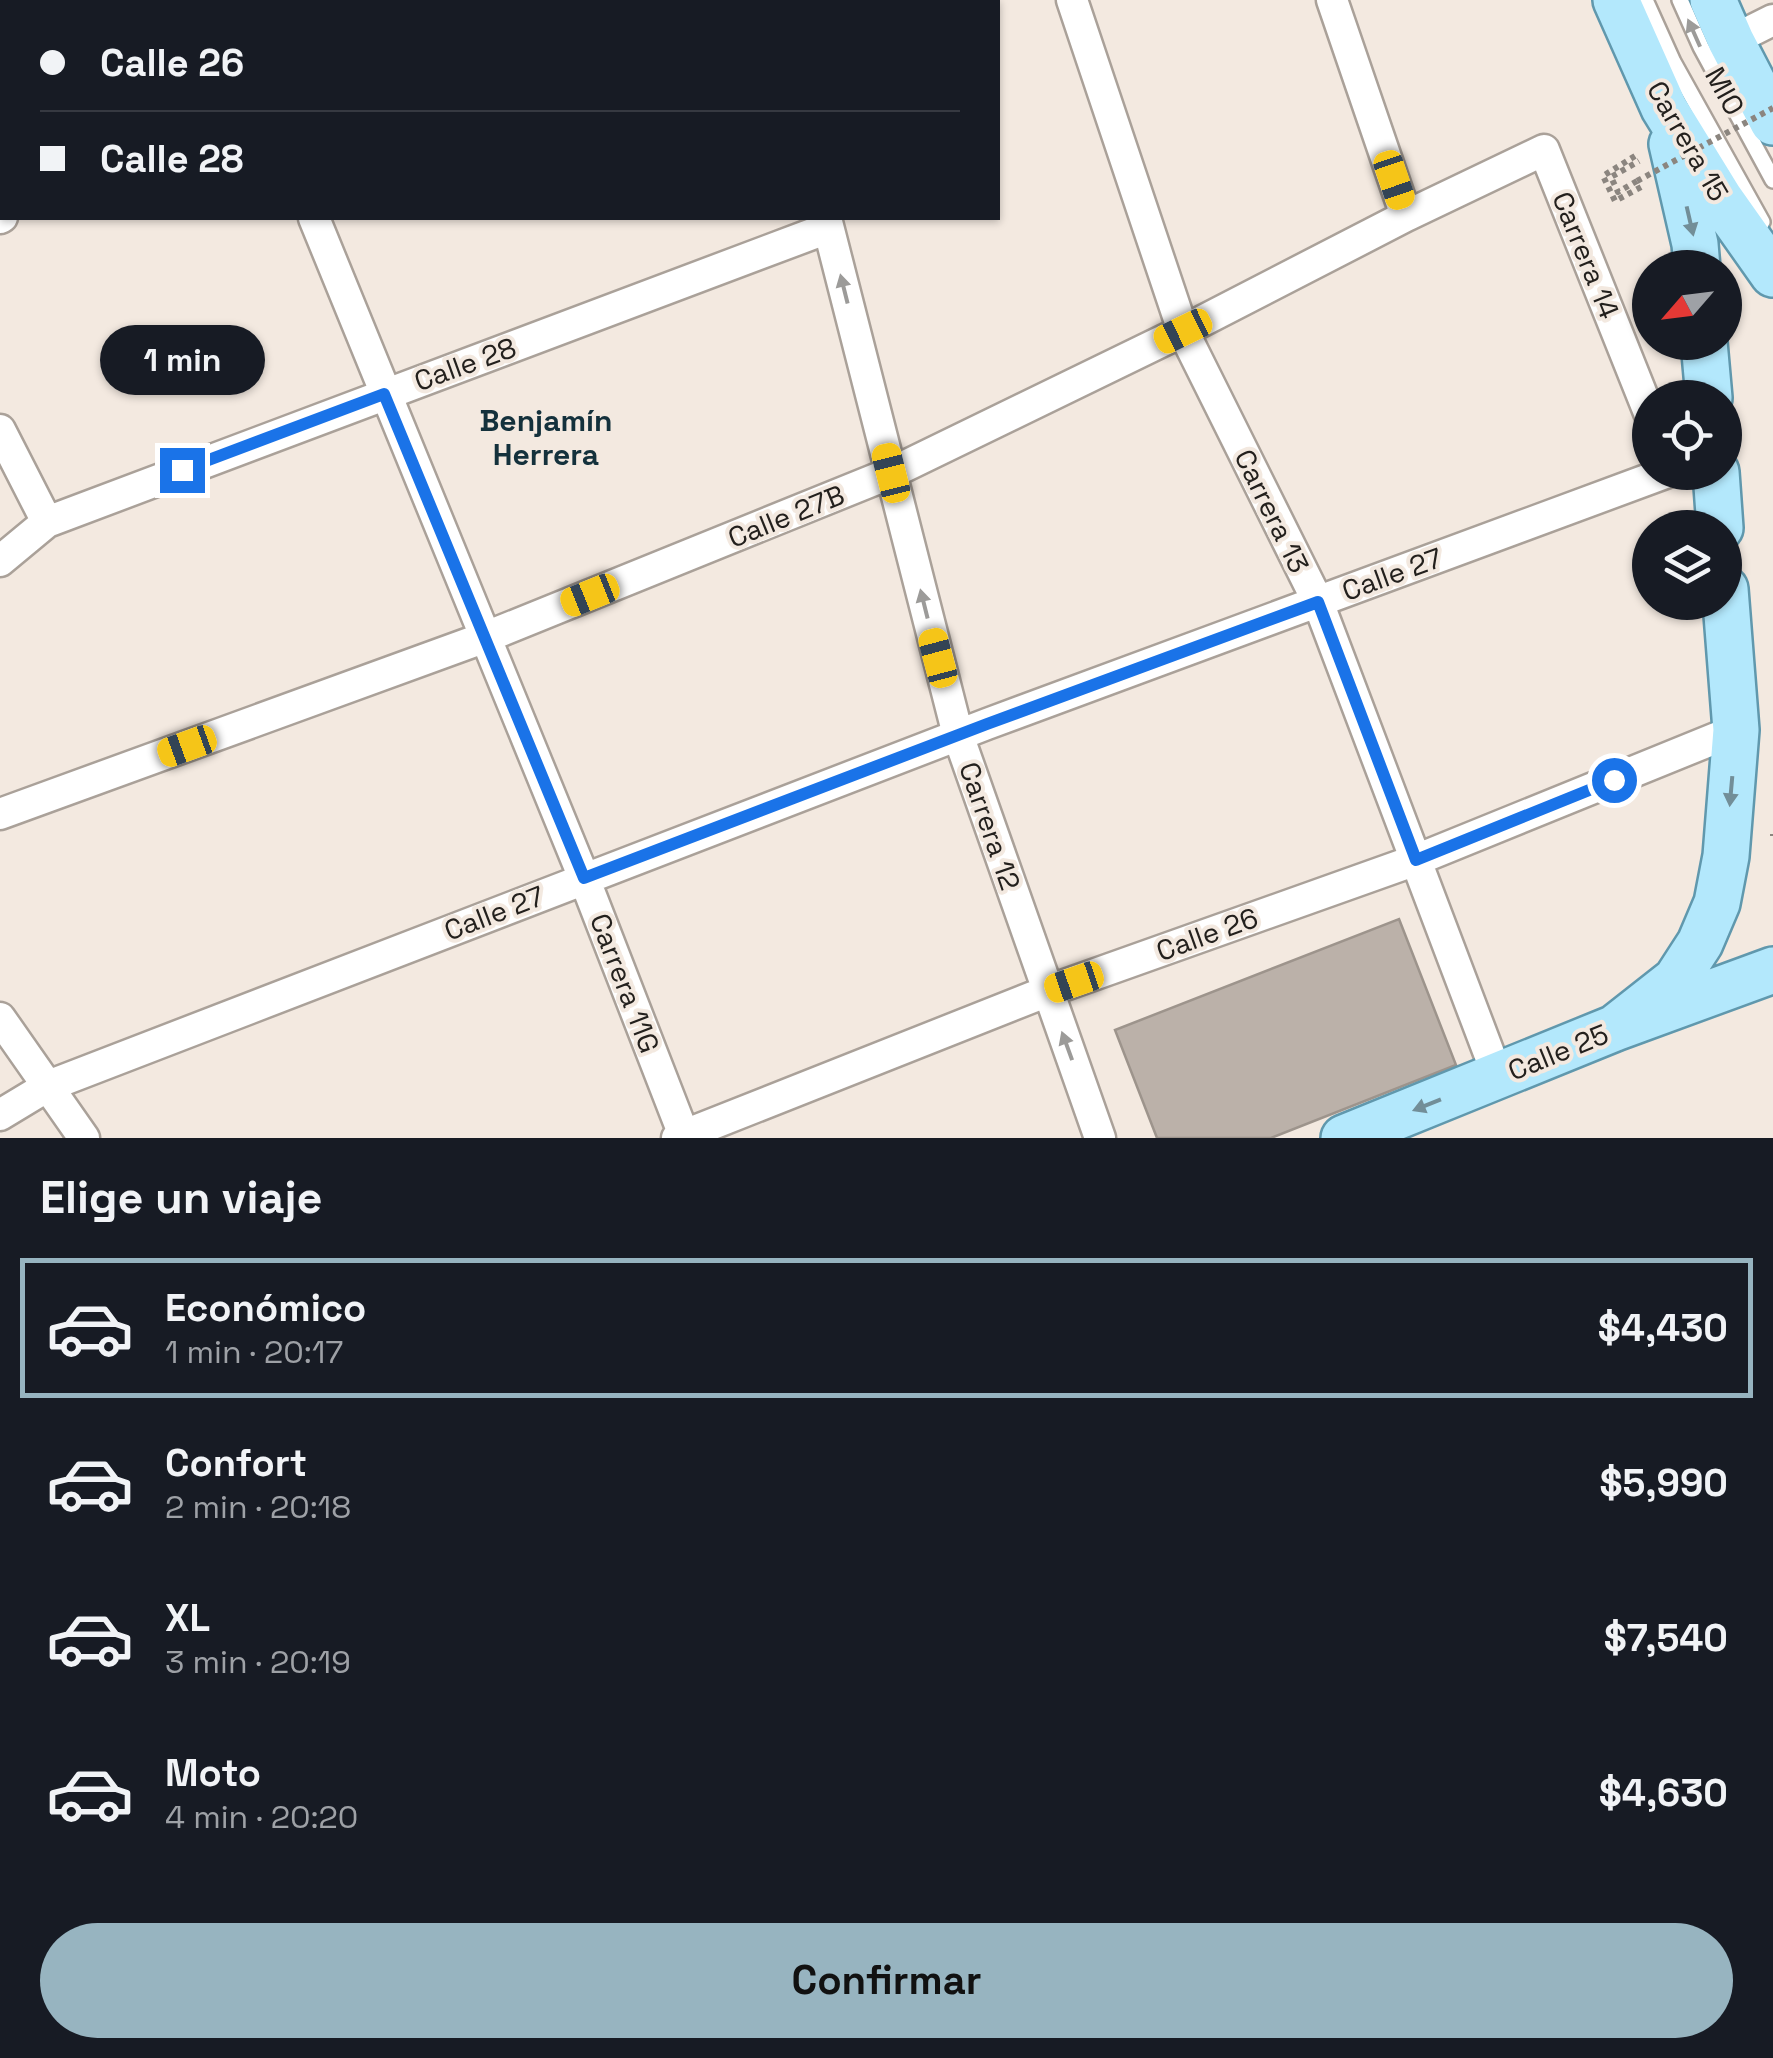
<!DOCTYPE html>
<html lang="es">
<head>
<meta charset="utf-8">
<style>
	body { margin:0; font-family:"Space Grotesk",sans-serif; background:#20242c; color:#f1f3f6; height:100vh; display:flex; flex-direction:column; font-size:38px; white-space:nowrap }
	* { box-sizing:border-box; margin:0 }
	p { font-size:32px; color:#9ea1a6 }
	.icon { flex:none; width:55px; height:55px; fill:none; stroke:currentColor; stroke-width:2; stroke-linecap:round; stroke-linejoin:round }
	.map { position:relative; height:1138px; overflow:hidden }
	.details { display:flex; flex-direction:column; background:#171b24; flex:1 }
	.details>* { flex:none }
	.guide { position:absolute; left:0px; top:0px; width:1000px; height:220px; box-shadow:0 2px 8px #0004; display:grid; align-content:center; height:220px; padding:0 40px; background:#171b24 }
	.needle { width:65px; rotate:242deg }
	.controls { position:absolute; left:1632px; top:250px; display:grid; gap:20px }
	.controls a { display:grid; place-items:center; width:110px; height:110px; border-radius:50%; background:#171b24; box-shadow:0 2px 8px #0004; font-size:50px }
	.end { position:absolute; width:45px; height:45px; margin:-22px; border:12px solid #1a73e8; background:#fff; box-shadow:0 0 0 5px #fff }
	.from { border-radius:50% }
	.bubble { position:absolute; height:70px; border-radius:35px; background:#171b24; box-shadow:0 2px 8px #0004; font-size:32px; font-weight:700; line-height:70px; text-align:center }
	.car { position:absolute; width:30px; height:60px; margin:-30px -15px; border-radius:12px; box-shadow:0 0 8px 2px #0007; background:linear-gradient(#f5c518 24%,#345 0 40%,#f5c518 0 76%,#345 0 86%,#f5c518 0) }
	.guide b { display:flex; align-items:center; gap:35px; height:95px; font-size:38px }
	.guide b+b { border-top:2px solid #363941 }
	.guide i { width:25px; height:25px; background:#f1f3f6 }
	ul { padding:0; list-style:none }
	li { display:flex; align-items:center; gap:30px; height:140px; margin:0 20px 15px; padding:0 20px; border:5px solid transparent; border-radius:0px }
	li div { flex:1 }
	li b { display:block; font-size:38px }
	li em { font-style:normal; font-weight:700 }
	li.active { border-color:#97b4c0 }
	li>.icon { width:90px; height:90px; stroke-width:1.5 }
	h2 { padding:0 40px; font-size:45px; line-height:120px }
	.button { display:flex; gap:20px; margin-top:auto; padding:20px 40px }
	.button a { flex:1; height:115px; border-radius:60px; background:#97b4c0; color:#111; font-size:40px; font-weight:700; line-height:115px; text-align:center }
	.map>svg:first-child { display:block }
</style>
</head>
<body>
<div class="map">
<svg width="1773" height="1138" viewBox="0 0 1773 1138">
	<rect width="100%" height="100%" fill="#f3e9e0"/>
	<path fill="#bbb1a9" stroke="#9d948c" stroke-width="2.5" d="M1399 919 1456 1065 1271 1138H1157L1115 1030Z"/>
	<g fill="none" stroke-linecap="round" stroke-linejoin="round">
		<g stroke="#aaa199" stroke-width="20">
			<path id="lane" d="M1645 0 1673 62 1762 222
				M1680 0 1701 47 1773 180"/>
		</g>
		<g stroke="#aaa199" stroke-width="35">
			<path id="street" d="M228 0 229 2
				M770 0 771 2
				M1072 0 1183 331 1318 602 1498 1077
				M1332 0 1406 216
				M574 2 581 0
				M1731 41 1773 20
				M0 218 2 217
				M314 218 584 878 685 1138
				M826 218 958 735 1100 1138
				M0 430 47 522
				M0 561 47 522 828 228
				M0 814 486 637 891 473 1183 331 1406 216 1544 150 1650 415
				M0 1018 84 1138
				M0 1115 48 1086 987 724 1668 472
				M677 1138 1048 991 1416 860 1736 730"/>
		</g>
		<g stroke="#6098ad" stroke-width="50">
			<path id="primary" d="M1616 0 1664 108 1720 199 1773 274
				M1713 0 1731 41 1773 122
				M1672 144 1695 244 1697 268
				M1704 342 1709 398
				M1716 472 1720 528
				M1615 1028 1676 980 1700 943 1717 903 1726 856 1736 730 1725 589
				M1344 1138 1615 1028 1773 970"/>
		</g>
		<path stroke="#8b857f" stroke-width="6" stroke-dasharray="5 5" stroke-linecap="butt" d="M1635 156 1603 176 1615 201 1643 186
			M1637 181 1618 192 1611 177 1639 161
			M1773 834V836"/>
		<use href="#lane" stroke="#fff" stroke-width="15"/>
		<use href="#street" stroke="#fff" stroke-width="30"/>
		<use href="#primary" stroke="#b3e8fc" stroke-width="45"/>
		<path stroke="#8b857f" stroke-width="6" stroke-dasharray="5 5" stroke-linecap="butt" d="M1637 181 1773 108"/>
	</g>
	<defs><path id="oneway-solid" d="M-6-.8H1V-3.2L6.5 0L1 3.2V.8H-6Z" transform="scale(2.5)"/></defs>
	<g fill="#9c9b99">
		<use href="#oneway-solid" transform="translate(1694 33) rotate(-114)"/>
		<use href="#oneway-solid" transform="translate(844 289) rotate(-104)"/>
		<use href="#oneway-solid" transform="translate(924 604) rotate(-104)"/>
		<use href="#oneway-solid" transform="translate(1067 1046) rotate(-110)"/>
	</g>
	<g fill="#728e98">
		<use href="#oneway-solid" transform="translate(1690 221) rotate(77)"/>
		<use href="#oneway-solid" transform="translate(1731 791) rotate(95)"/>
		<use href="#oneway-solid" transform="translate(1427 1105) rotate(158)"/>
	</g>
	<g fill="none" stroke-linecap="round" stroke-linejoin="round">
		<path stroke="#1a73e8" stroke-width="12" d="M182 470 384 394 584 878 987 724 1318 602 1416 860 1614 780"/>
	</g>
	<g text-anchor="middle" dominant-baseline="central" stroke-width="8" stroke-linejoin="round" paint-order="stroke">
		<g font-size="28" fill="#23201d" stroke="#f3e9e0">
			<text transform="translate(1725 91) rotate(61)">MIO</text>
			<text transform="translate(1688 141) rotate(60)">Carrera 15</text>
			<text transform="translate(1586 255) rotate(68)">Carrera 14</text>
			<text transform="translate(465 364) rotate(-20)">Calle 28</text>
			<text transform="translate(1272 511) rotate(64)">Carrera 13</text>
			<text transform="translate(786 516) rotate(-22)">Calle 27B</text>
			<text transform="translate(1392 574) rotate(-20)">Calle 27</text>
			<text transform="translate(990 826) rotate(71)">Carrera 12</text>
			<text transform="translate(494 913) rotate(-21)">Calle 27</text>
			<text transform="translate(1207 934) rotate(-20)">Calle 26</text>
			<text transform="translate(625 983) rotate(69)">Carrera 11G</text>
			<text transform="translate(1558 1052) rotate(-22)">Calle 25</text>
		</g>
		<g font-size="30" font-weight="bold" fill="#14313c" stroke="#f3e9e0">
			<text x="546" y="420">Benjamín<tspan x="546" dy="34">Herrera</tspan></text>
		</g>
	</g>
</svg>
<div class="controls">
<a><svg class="needle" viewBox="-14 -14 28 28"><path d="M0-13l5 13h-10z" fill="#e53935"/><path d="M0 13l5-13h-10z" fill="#9ea1a6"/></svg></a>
<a><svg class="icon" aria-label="locate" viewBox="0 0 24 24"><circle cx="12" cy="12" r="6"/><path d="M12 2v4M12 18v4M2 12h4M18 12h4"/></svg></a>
<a><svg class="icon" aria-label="layers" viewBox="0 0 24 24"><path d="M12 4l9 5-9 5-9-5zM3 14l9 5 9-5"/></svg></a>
</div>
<i class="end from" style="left:1614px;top:780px"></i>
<i class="end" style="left:182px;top:470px"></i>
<div class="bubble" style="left:100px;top:325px;width:165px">1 min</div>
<i class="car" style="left:1394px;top:180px;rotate:161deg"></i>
<i class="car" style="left:1183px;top:331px;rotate:244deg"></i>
<i class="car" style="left:891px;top:473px;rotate:346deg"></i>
<i class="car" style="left:590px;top:595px;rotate:248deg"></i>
<i class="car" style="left:938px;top:658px;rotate:345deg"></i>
<i class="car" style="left:187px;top:746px;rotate:250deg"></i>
<i class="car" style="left:1074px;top:982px;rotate:251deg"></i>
<div class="guide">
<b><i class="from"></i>Calle 26</b>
<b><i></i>Calle 28</b>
</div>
</div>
<section class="details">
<h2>Elige un viaje</h2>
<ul>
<li class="active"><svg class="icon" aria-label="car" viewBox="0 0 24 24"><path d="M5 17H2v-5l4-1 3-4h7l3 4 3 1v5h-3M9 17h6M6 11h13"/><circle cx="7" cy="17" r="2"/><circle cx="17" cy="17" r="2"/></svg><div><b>Económico</b><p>1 min · 20:17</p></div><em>$4,430</em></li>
<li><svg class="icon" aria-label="car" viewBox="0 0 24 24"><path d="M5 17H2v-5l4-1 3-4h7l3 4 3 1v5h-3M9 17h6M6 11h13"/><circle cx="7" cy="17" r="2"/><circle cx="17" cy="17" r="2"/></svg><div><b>Confort</b><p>2 min · 20:18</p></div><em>$5,990</em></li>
<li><svg class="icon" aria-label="car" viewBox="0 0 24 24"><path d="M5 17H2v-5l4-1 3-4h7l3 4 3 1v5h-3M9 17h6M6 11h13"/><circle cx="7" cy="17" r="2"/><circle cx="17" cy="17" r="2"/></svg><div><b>XL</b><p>3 min · 20:19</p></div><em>$7,540</em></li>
<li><svg class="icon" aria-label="car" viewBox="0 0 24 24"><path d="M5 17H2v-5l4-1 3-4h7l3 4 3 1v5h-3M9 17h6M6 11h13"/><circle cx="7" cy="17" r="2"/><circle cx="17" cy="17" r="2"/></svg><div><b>Moto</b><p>4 min · 20:20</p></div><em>$4,630</em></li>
</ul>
<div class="button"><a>Confirmar</a></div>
</section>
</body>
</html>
